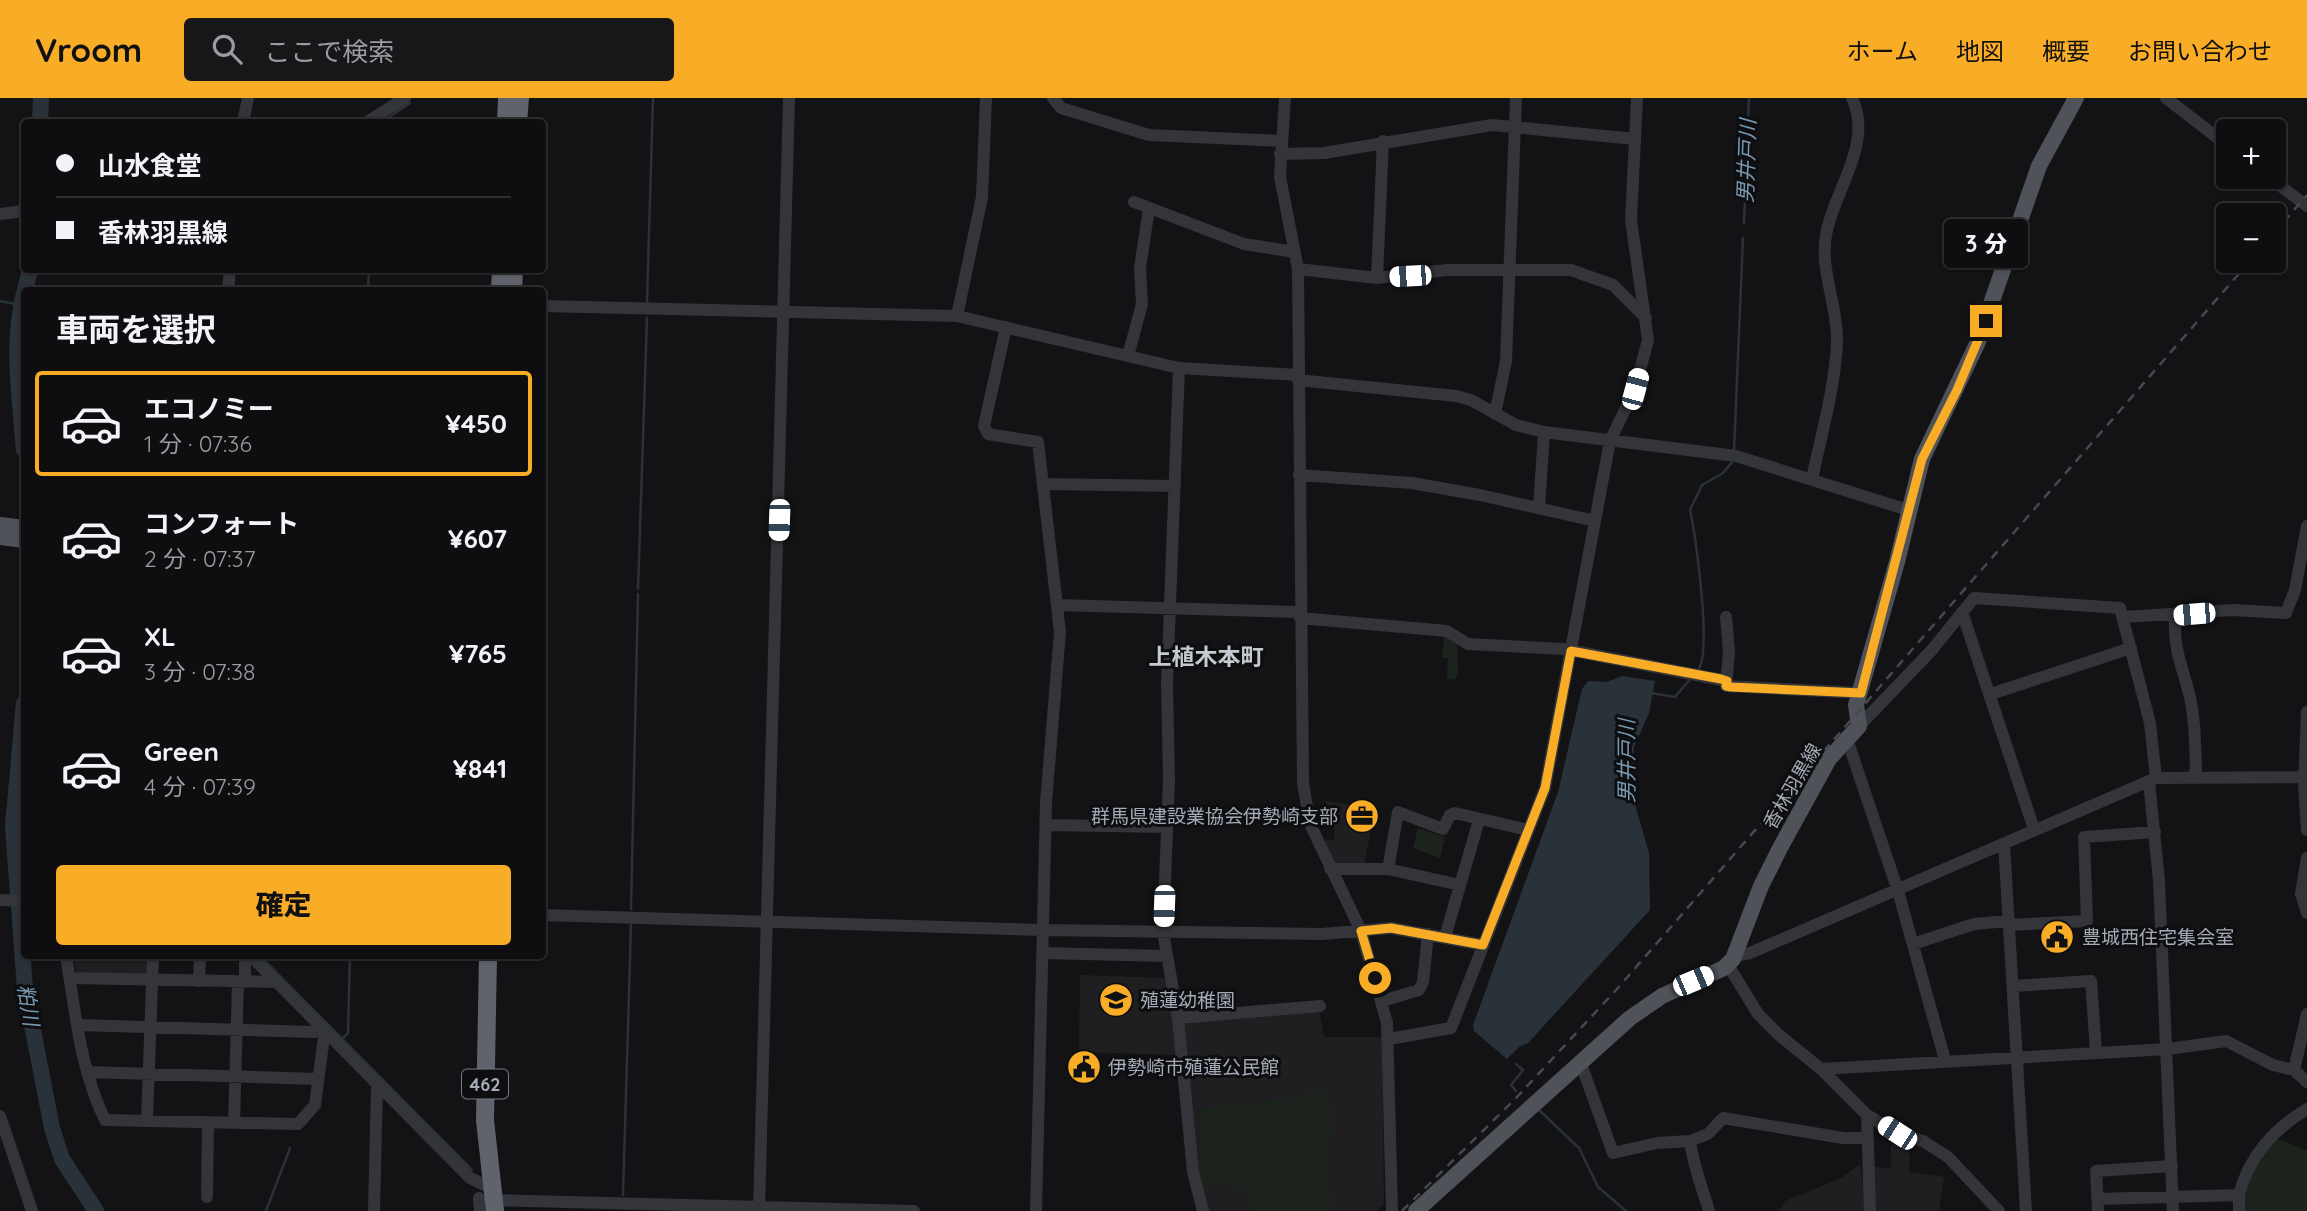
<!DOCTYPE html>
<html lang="ja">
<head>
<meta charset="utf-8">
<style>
	body { margin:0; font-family:Quicksand,"Noto Sans JP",sans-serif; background:#171719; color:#f1f3f6; height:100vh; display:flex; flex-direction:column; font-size:26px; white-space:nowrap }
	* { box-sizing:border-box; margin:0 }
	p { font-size:23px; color:#9b9c9f }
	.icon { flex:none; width:38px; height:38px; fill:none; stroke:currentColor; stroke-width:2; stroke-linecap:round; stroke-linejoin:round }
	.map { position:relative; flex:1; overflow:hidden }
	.details { position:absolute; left:21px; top:189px; width:525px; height:672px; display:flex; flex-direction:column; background:#0e0e10; border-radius:7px; box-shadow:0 2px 5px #0004,0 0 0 2px #2e2e30 }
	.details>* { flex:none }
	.top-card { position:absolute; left:21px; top:21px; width:525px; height:154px; border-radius:7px; box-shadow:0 2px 5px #0004,0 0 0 2px #2e2e30; display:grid; align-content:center; height:154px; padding:0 35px; background:#0e0e10 }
	.controls { position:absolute; left:2216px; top:21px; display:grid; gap:14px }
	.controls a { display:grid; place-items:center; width:70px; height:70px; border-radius:7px; background:#0e0e10; box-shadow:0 2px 5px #0004,0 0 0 2px #2e2e30; font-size:35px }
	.end { position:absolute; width:32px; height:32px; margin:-16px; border:9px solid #f9ac26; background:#111; box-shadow:0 0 0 4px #111 }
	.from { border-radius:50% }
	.bubble { position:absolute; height:49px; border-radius:7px; background:#0e0e10; box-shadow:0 2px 5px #0004,0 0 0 2px #2e2e30; font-size:23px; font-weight:800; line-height:49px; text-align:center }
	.car { position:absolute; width:21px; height:42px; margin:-21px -10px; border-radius:9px; box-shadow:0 0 5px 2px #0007; background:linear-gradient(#fff 24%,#345 0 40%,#fff 0 76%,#345 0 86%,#fff 0) }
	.top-card b { display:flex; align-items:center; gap:24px; height:66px; font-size:26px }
	.top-card b+b { border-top:2px solid #2e2e30 }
	.top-card i { width:18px; height:18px; background:#f1f3f6 }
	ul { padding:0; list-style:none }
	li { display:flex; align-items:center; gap:21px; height:105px; margin:0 14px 10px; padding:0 21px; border:4px solid transparent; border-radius:7px }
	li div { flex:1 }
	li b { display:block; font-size:26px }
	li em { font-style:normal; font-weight:800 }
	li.selected { border-color:#f9ac26 }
	li>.icon { width:63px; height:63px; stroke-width:1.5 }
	h2 { padding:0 35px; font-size:32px; line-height:84px }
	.action { display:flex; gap:14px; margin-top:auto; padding:14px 35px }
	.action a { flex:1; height:80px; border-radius:7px; background:#f9ac26; color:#111; font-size:28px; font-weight:800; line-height:80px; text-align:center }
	header { display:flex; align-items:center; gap:42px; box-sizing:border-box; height:98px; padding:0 35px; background:#f9ac26; color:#111 }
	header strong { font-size:33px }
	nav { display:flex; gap:38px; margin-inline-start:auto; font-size:24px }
	.search { width:490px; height:63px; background:#171719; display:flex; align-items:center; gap:18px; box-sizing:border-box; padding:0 24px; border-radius:7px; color:#9b9c9f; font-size:26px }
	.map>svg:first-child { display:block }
</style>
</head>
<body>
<header>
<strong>Vroom</strong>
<div class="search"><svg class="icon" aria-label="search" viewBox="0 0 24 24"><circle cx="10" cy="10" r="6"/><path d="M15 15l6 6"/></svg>ここで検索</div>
<nav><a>ホーム</a><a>地図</a><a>概要</a><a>お問い合わせ</a></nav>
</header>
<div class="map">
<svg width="2307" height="1113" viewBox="0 0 2307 1113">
	<rect width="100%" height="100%" fill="#131315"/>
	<path fill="#1f1f22" d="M1326 703 1375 711 1364 769H1335L1323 743 1335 742 1333 714 1326 713Z
		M73 858H149V874L143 878 80 876 75 871Z
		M1080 877 1167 880 1179 957 1079 954Z
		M1319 912 1324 939H1382L1384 1106 1376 1113H1207L1197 1075 1183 924Z
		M1903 1040 1910 1042 1909 1074 1944 1079 1939 1113H1874L1872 1068 1891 1071V1046Z
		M1860 1066 1867 1113H1779L1785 1103 1841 1080Z"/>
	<path fill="#1b231c" d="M1444 536 1457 543 1458 573 1455 582 1447 580 1448 560H1442Z
		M1418 730 1445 739 1440 760 1413 750Z
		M1330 991 1334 1042 1329 1043 1332 1113H1252L1245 1090 1203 1087 1198 1012 1239 1003 1244 1006 1302 999 1304 995Z
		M2275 1040 2307 1052V1113H2243C2246 1085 2257 1062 2275 1040Z"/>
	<path fill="#293239" d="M1622 578 1655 583 1649 615 1634 649 1632 696 1649 755 1650 812 1528 945 1519 949 1507 961 1474 933 1473 927 1558 694 1582 591 1588 583 1607 584Z"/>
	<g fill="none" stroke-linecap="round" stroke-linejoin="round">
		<path stroke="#293239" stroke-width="2.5" d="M382 24 410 5
			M1744 125 1749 0
			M368 192 369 172
			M0 203 21 207
			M647 204 653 0
			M1734 352 1743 140
			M638 491 647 220
			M1698 572C1712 555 1696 438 1690 412L1702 387 1723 375 1733 363
			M1651 595 1675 599 1691 580
			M631 811 638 496
			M260 858 472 1072
			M343 940 348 935 350 858
			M1516 993 1511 987 1523 972 1516 966
			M1540 1013 1579 1050 1598 1089 1626 1113
			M623 1097 631 827
			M266 1113 290 1050"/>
		<path stroke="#293239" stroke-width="16" d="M40 24 41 0
			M25 192 30 172
			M24 195C11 247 20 299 24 352
			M24 605 13 728 25 891 52 1030 62 1061 96 1113"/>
		<path stroke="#34353a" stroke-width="12" d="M1053 0 1061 10 1149 37 1281 43
			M1285 0 1280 79 1298 171 1303 685 1310 726 1361 833 1387 925 1392 1113
			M2166 0 2228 48
			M243 24 248 0
			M367 24 405 0
			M1280 56 1324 55 1492 27 1635 41
			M2268 79 2307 108
			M1134 104 1244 146 1295 154
			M0 116 24 113
			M1298 171 1377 180 1447 172H1571L1613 187 1646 220
			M1377 180 1383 43
			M228 192 230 172
			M542 208 957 218 1179 270 1298 277
			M957 218 982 99 986 0
			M1006 229 984 328 988 336 1038 344 1060 534 1046 705 1036 1113
			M1128 258 1142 206 1140 170 1149 110
			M1179 270 1167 586 1169 681 1163 834 1178 920 1193 1074 1203 1113
			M1298 282 1456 298 1471 302 1516 327 1544 334 1736 358 1908 412
			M1495 316 1506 263 1516 0
			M1299 377 1412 385 1480 397 1595 423
			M1812 381C1821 337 1835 290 1837 244 1838 206 1818 170 1827 132 1837 88 1873 44 1852 0
			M1043 386 1175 388
			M1539 410 1544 334
			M1057 507 1300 514
			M1962 514 2034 731
			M2175 518C2174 550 2179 559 2187 588 2195 614 2195 644 2196 671L2194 677
			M1726 519 1729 554 1726 588 1861 595
			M2124 519 2233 512 2286 515 2295 492 2307 428
			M1300 520 1447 533 1468 546 1564 551 1727 583
			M1991 596 2131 550
			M2307 614 2304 687 2307 732
			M1859 628 1931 553 1974 500 2120 510 2150 625 2156 680
			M1847 641 1898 793 1945 962
			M2149 684 2159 783 2173 1113
			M1046 727 1167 729
			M2004 746 2026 1113
			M2307 760 2301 796 2307 815
			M1330 771H1388L1460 787
			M1388 771 1398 714 1443 731 1450 717 1455 715 1528 732
			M0 802 24 803
			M542 817 1043 832 1322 836 1391 830 1483 847
			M2010 827 2087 823 2084 739 2155 734
			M1445 839 1479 722
			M1913 846 1974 826 2009 823
			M1042 855 1167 858
			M66 858C75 912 80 971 105 1022L298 1026 315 1007 325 931 314 934 77 927
			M245 858V884
			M251 858 470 1080 491 1090
			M1735 858 1750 855 2156 680 2307 679
			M1728 867 1758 916 1779 937 1821 971 1867 1017 1897 1035 1923 1043 1948 1059 1999 1113
			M70 880 277 884
			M199 883 200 858
			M2013 888 2091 883 2096 953
			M1382 903 1419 892 1423 884 1428 836
			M1178 920 1320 908
			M1389 941 1451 930 1545 690 1610 343 1635 291 1648 242 1631 122 1637 0
			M1581 966 1613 1055 1657 1045 1690 1043 1708 1036 1723 1020 1843 1040H1867
			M1821 971 2168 951 2226 943 2273 967 2294 972 2307 984
			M2294 972 2307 916
			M87 974 318 981
			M1867 1017 1870 1113
			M0 1018 32 1113
			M147 1023 153 858
			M234 1025 238 884
			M1690 1043C1693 1067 1702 1089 1709 1113
			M207 1099 208 1024
			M479 1100 480 1113
			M2097 1101 2239 1097C2249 1058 2273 1032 2307 1011
			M493 1102 914 1113
			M374 1113 377 987
			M759 1113 789 0
			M2098 1113 2096 1073 2172 1068
			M2239 1113V1097"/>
		<path stroke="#505259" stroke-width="16" d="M0 427 24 430
			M0 439 24 442
			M1416 1113 1630 920 1662 898 1724 870 1733 861 1761 788 1780 750 1829 661 1859 628 1856 607 1897 464 1922 361 1977 246 2039 68 2076 0"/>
		<path stroke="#60636b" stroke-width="18" d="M506 24 507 0
			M518 24 520 0
			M500 192 501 172
			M513 192 514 172
			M488 858 485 1022 495 1113"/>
		<path stroke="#47494f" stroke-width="2.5" stroke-dasharray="9 7" stroke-linecap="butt" d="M2273 136 2307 97
			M1402 1113 1517 999 1617 891 2250 163"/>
	</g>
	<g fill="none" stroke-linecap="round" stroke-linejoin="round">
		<path stroke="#f9ac26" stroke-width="9" d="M1375 880 1361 833 1391 830 1483 847 1545 690 1571 553 1721 581 1727 583 1726 588 1731 589 1861 595 1922 361 1957 292 1986 223"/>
	</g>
	<defs>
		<g id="office-disc" transform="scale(1.75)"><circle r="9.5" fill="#f9ac26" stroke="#0e0e10"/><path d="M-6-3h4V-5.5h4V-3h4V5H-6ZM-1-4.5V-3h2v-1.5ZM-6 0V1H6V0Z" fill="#111"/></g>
		<g id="civic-disc" transform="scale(1.75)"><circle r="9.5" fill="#f9ac26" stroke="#0e0e10"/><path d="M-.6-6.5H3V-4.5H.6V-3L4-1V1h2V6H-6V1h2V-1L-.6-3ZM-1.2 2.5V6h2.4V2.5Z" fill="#111"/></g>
		<g id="school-disc" transform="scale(1.75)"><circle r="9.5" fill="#f9ac26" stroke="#0e0e10"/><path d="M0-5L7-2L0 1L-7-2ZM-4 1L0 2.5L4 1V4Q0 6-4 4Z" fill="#111"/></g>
	</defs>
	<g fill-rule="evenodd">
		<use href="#office-disc" x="1362" y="718"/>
		<use href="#civic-disc" x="2057" y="839"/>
		<use href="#school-disc" x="1116" y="902"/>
		<use href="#civic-disc" x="1084" y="969"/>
	</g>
	<g text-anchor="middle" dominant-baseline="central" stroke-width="6" stroke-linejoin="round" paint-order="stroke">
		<rect fill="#0e0e10" stroke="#777b84" stroke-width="2" x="462" y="971.5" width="46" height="29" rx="5"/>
		<g font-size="18" font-weight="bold" fill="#a4aab6">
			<text x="485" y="986">462</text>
		</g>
		<g font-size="19" fill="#a4aab6" stroke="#0e0e10">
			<text transform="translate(1792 688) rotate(-60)">香林羽黒線</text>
		</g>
		<g font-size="19" fill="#a4aab6" stroke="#0e0e10" text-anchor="start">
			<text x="1338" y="718" text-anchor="end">群馬県建設業協会伊勢崎支部</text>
			<text x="2082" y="839">豊城西住宅集会室</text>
			<text x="1140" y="902">殖蓮幼稚園</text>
			<text x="1108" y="969">伊勢崎市殖蓮公民館</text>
		</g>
		<g font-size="21" font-style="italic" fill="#7999b3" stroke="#0e0e10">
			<text transform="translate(1746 63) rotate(-88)">男井戸川</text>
			<text transform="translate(1626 663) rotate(-90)">男井戸川</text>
			<text transform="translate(29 907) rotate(81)">粕川</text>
		</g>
		<g font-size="23" font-weight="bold" fill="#c5c9d2" stroke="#0e0e10">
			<text x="1206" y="558">上植木本町</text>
		</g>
	</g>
</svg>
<div class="controls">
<a>+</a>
<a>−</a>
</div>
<i class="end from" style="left:1375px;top:880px"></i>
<i class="end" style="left:1986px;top:223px"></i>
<div class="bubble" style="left:1944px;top:121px;width:84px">3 分</div>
<i class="car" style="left:1410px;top:178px;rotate:267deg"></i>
<i class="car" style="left:1635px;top:291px;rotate:15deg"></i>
<i class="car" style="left:779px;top:422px;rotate:182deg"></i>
<i class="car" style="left:2194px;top:516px;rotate:265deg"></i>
<i class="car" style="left:1164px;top:808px;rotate:182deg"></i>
<i class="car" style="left:1693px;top:883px;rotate:67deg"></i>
<i class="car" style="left:1897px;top:1035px;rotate:303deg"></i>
<div class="top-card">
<b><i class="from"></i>山水食堂</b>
<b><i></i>香林羽黒線</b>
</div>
<section class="details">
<h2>車両を選択</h2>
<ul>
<li class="selected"><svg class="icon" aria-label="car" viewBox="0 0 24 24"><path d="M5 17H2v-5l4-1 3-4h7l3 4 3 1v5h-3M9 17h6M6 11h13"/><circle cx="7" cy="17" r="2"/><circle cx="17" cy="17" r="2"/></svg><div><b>エコノミー</b><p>1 分 · 07:36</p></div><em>¥450</em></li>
<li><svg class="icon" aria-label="car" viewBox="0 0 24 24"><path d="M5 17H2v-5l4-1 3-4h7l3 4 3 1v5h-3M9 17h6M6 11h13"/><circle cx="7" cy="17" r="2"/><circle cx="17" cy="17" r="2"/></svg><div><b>コンフォート</b><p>2 分 · 07:37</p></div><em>¥607</em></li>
<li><svg class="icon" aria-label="car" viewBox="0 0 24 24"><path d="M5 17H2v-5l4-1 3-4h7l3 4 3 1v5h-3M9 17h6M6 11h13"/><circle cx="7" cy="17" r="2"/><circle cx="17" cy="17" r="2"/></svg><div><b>XL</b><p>3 分 · 07:38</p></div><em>¥765</em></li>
<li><svg class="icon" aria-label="car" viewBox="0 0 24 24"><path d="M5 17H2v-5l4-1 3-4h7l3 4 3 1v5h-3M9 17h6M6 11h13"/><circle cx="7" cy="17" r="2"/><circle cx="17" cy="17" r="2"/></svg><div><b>Green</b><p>4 分 · 07:39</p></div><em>¥841</em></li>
</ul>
<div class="action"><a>確定</a></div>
</section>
</div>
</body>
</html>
